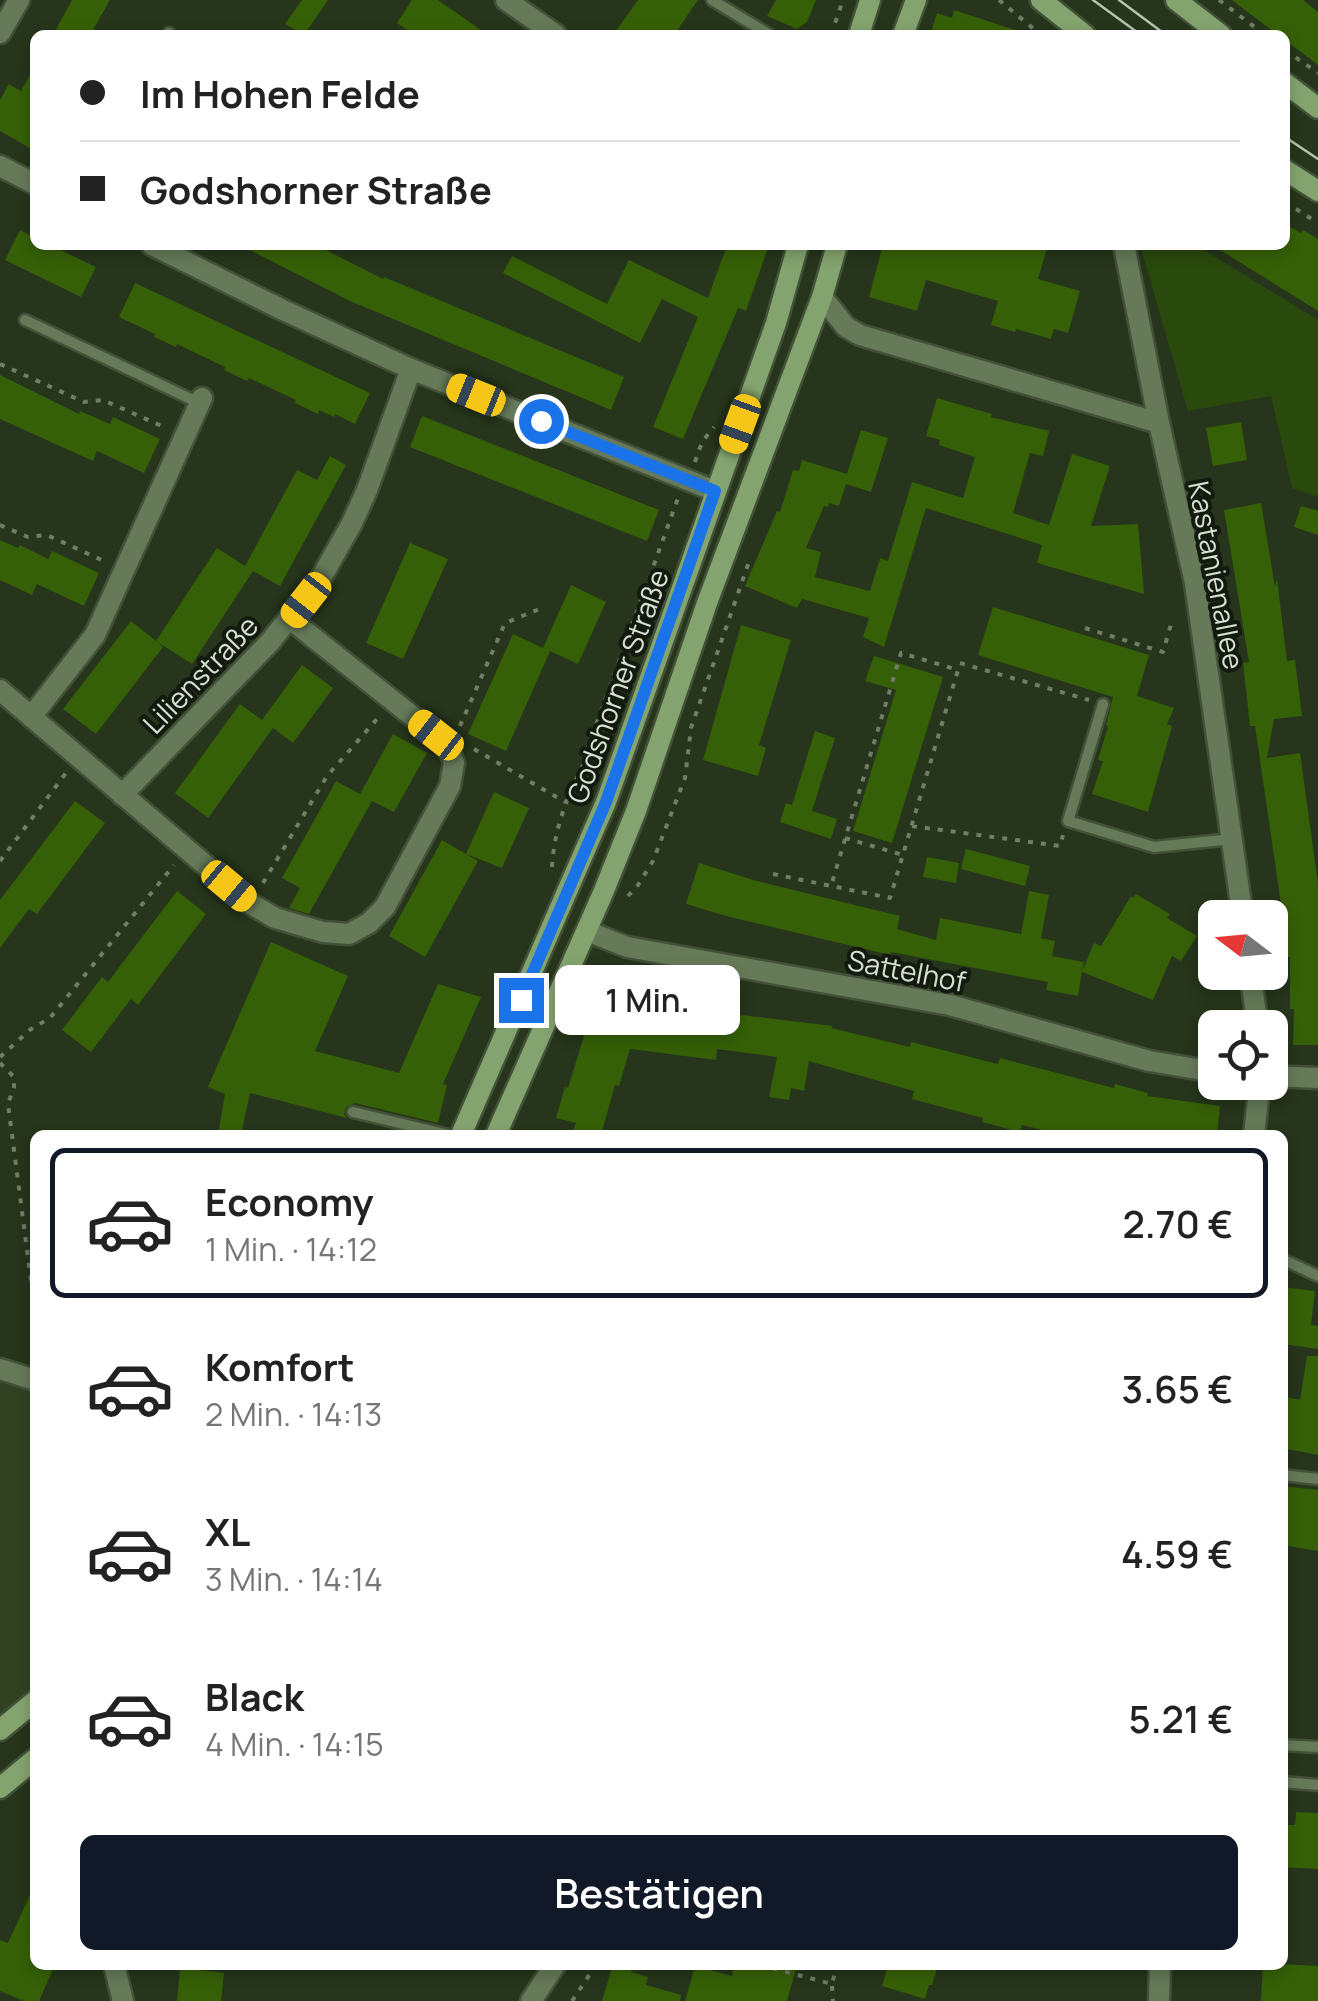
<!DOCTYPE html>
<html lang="de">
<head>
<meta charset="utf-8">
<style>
	body { margin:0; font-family:Manrope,sans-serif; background:#f2f2f2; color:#222; height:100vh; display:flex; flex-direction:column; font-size:38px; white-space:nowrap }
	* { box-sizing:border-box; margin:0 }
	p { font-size:32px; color:#767676 }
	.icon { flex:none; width:55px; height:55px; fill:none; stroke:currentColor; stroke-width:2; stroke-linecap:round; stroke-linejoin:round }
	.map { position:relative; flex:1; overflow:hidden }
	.side { position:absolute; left:30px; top:1130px; width:1258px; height:840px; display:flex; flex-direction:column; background:#fff; border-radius:15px; box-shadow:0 5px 15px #0003 }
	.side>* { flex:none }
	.hud { position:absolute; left:30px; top:30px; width:1260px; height:220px; border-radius:15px; box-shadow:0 5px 15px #0003; display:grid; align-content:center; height:220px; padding:0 50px; background:#fff }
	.needle { width:65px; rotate:286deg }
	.controls { position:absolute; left:1198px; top:900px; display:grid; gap:20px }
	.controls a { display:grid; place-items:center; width:90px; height:90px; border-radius:15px; background:#fff; box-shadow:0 5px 15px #0003; font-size:50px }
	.end { position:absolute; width:45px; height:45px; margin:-22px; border:12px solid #1a73e8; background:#fff; box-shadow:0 0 0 5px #fff }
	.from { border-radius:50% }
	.bubble { position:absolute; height:70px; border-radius:15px; background:#fff; box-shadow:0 5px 15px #0003; font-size:32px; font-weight:600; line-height:70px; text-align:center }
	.car { position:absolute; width:30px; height:60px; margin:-30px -15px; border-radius:12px; box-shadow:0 0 8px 2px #0007; background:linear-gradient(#f5c518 24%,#345 0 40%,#f5c518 0 76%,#345 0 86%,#f5c518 0) }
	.hud b { display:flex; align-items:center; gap:35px; height:95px; font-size:38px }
	.hud b+b { border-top:2px solid #e0e0e0 }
	.hud i { width:25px; height:25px; background:#222 }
	ul { padding:18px 0 0; list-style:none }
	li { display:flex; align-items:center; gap:30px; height:150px; margin:0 20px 15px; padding:0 30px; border:5px solid transparent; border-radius:15px }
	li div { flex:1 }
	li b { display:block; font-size:38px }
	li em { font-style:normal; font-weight:600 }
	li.selected { border-color:#111827 }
	li>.icon { width:90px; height:90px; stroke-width:1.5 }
	.button { display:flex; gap:20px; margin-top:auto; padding:20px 50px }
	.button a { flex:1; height:115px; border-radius:15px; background:#111827; color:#fff; font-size:40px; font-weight:600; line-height:115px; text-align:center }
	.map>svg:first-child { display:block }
</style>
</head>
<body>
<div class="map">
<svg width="1318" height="2001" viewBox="0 0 1318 2001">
	<rect width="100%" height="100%" fill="#26351b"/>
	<path fill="#304222" d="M0 1369 35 1380V1703L0 1733Z"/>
	<path fill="#2a490d" d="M1140 245H1196L1318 320V497L1292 488 1271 396 1188 411Z"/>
	<path fill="#366007" d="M72 0H110L90 35H53Z
		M302 0H328L304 35 285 24Z
		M412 0H438L488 35H415L397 23Z
		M638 0H698L674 35H613Z
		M776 0H816L807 22 797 29 767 16Z
		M1232 0H1303L1318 12V65L1285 40V35H1278Z
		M954 10 1018 31V35H930L937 13 952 18Z
		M35 66V151L0 131V100L9 84 21 91Z
		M1285 224 1301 233 1303 230 1318 239V311L1212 245H1285Z
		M20 230 35 238V245H50L96 267 81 297 5 260Z
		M240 245H316L383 279 384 277 624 377 611 410 350 301Z
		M727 245H769L746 311 738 308 683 439 653 427 698 317 662 299 640 343 503 273 512 256 607 304 629 260 708 298Z
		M883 245H1048L1038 279 1080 291 1068 333 1054 329 1051 339 1016 329 1015 332 991 325 998 301 926 280 917 311 869 297Z
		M135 283 370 393 355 424 335 414 334 417 319 410 318 414 295 403 296 400 249 378 247 381 224 370 225 367 177 344 176 347 154 337 155 334 119 317Z
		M0 375 79 414 80 411 110 424 113 417 160 439 144 473 97 451 93 461 0 419Z
		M937 398 992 414 991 417 1049 431 1043 456 1030 453 1013 513 1049 525 1072 454 1110 466 1091 526 1138 524 1144 594 1037 563 1042 545 926 508 884 647 863 637 869 618 802 599 797 608 745 586 777 511 780 512 793 470 799 471 802 460 847 474 861 430 888 438 871 492 846 484 839 506 829 503 828 507 824 506 806 548 821 552 815 577 870 591 880 558 888 561 912 482 963 498 975 457 939 445 940 440 926 436Z
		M422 416 659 510 647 541 410 447Z
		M1241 422 1247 460 1213 466 1206 428Z
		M330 456 346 465 280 586 253 571 192 664 156 641 163 647 96 734 63 709 131 621 156 641 217 548 245 566 297 470 317 480Z
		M1261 503 1275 587 1277 579 1287 661 1295 660 1302 716 1274 719 1267 758 1300 753 1318 884V1045H1293L1294 1009H1290V957H1286L1281 924H1284L1255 726H1250L1243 663 1249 662 1224 510Z
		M1301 506 1318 511V535L1294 527Z
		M0 540 18 548 20 545 48 559 52 551 99 573 84 606 37 584 32 595 0 580Z
		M410 543 448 559 403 659 366 643Z
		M571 585 606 602 578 664 550 651 506 751 468 734 513 634 543 648Z
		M993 607 1149 655 1137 696 1174 708 1167 724 1172 726 1148 812 1092 794 1103 761 1098 760 1108 726 1106 725 1113 697 978 655Z
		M741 625 791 640 759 745 766 748 758 776 703 760Z
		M874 656 943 677 892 843 853 831 896 690 865 681Z
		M302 665 333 688 293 743 273 728 208 818 175 793 240 704 262 720Z
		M815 731 835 738 812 811 837 819 831 839 780 822 786 803 792 805Z
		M393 734 427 753 394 812 372 801 309 914 289 908 300 888 282 878 336 781 360 794Z
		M494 792 529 808 502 868 466 854 478 861 425 957 389 936 442 840 466 854Z
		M75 801 105 823 37 914 29 909 0 948V900Z
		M966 849 1030 866 1025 886 961 869Z
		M927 857 959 863 956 883 923 877Z
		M699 863 757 881 900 916 897 929 936 940 940 918 1021 934 1029 891 1049 895 1041 938 1055 941 1052 956 1084 962 1082 971 1094 943 1101 946 1131 896 1133 898 1136 894 1170 914 1167 918 1197 936 1181 961 1172 956 1153 1000 1082 972 1078 996 1046 990 1048 982 891 952 890 955 726 916 686 904Z
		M177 891 206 914 138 1005 131 999 91 1052 62 1030 102 977 108 982Z
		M271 942 348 976 315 1051 399 1073 438 984 481 997 443 1084 447 1085 438 1123 355 1103 346 1107 344 1114 347 1118 250 1093 241 1135H218L225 1094 208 1087Z
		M676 1007 833 1026 831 1028 910 1047 911 1042 998 1064 1000 1058 1114 1088 1115 1084 1148 1093 1147 1096 1220 1106 1217 1135H1063L1022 1125 1020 1132 982 1122 983 1118 912 1099 914 1091 809 1061 804 1091 791 1088 789 1100 769 1097 777 1057 717 1049 716 1060 630 1049 619 1086 615 1085 601 1135H571L576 1123 556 1118 565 1087 568 1088 587 1026 592 1027 596 1015 659 1034 661 1020 674 1022Z
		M1282 1287 1315 1291 1311 1325 1318 1326V1349L1282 1344Z
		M1307 1356H1318V1455L1282 1448V1396L1300 1400Z
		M1282 1486 1318 1490V1551L1282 1545Z
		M1296 1812 1318 1813V1869L1282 1867V1825H1295Z
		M35 1884V1965H55L39 2001H24L0 1991V1940L8 1943Z
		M1282 1964 1318 1966V2001H1261L1263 1965Z
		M616 1965H633L631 1972 648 1977 646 1985 681 1995 680 2001H602L611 1971Z
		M734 1965H797L787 2001H685L695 1966 732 1976Z
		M888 1965H938L932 1985H929L925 1999 882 1986Z
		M180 1968 224 1973 221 2001H177Z"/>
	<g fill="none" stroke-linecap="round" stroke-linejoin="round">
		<g stroke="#425138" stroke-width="15">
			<path id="service" d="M712 0 770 35
				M168 35 169 33
				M25 320 199 403
				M1103 704 1068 821 1154 847 1232 839
				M353 1112 449 1135
				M1282 1259 1318 1276
				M1282 1475 1318 1479
				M1282 1745 1318 1747
				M1282 1782 1318 1785"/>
		</g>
		<g stroke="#425138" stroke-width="25">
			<path id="minor" d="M506 0 556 35
				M0 33 19 0
				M0 166 35 184
				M152 245 283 310 411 369 715 491
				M1124 245 1159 423 1195 583 1243 918
				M822 297 846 327 860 335 1159 423
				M0 690 251 904 275 918 323 932 349 934 369 923 385 907 450 786 454 763 449 749 436 735 290 619
				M31 717 95 635 202 398
				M122 795 270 642 321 578 352 523 367 490 411 369
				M587 931 627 947 950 1005 1149 1061 1215 1072
				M1250 972 1258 1028
				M1270 1076 1318 1078
				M1254 1135 1260 1082
				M0 1369 35 1380
				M114 1965 123 2001
				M531 2001 555 1965
				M1159 2001 1160 1965"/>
		</g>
		<g stroke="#425138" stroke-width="25">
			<path id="secondary" d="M1041 0 1085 35
				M1176 0 1221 35
				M859 35 870 0
				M903 35 916 0
				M1285 83 1318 108
				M1285 170 1318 191
				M461 1135 606 802 776 323 798 245
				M496 1135 603 893 636 811 707 603 822 297 837 245
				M0 1730 35 1701
				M0 1788 35 1759"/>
		</g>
		<path stroke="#707d67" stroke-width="4" stroke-dasharray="5 8" stroke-linecap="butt" d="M999 0 1041 35
			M1219 0 1265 35
			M831 35 843 0
			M1285 50 1318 73
			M1285 202 1318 223
			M0 364 84 402 103 400 166 428
			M695 462 702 442 714 427
			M0 525 28 537 47 535 106 562
			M1085 628 1163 652 1172 621
			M960 663 1089 700
			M460 726 505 623 542 608
			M474 749 565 802
			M583 761 678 498
			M912 826 1060 846 1063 835
			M845 838 903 855
			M0 861 66 773
			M552 867C555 810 584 763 611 714
			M773 874 890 898 958 670 901 653 831 886
			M263 883 327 776 377 719
			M628 896 638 885 653 861 685 778 691 728 750 559
			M0 1057 31 1029 50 1018 174 865
			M0 1063 14 1077V1087L8 1104 35 1311
			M760 1965 832 1984 837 1965
			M832 1986 833 2001
			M572 2001 596 1965"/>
		<use href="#service" stroke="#667a59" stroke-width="10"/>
		<use href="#minor" stroke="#667a59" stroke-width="20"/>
		<use href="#secondary" stroke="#84a46f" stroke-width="20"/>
		<path stroke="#b7c2b0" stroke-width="2.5" d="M1093 0 1141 35
			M1119 0 1166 35
			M1285 137 1318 159"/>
	</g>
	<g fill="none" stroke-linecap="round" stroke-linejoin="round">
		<path stroke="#1a73e8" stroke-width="12" d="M521 1000 606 802 715 491 541 421"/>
	</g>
	<g text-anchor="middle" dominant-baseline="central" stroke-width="8" stroke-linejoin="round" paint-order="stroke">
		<g font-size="28" fill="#d7e1d1" stroke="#131a0f">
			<text transform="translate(1217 575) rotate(79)">Kastanienallee</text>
			<text transform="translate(200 674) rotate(-46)">Lilienstraße</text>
			<text transform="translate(617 686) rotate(-70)">Godshorner Straße</text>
			<text transform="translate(907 970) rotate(11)">Sattelhof</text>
		</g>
	</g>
</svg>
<div class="controls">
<a><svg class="needle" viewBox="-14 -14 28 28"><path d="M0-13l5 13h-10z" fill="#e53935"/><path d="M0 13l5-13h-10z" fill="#767676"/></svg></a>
<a><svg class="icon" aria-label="locate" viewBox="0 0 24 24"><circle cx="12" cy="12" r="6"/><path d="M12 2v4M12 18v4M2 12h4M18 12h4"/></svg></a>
</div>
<i class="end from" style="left:541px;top:421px"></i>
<i class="end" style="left:521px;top:1000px"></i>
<div class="bubble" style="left:555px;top:965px;width:185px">1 Min.</div>
<i class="car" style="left:476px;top:395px;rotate:292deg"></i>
<i class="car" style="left:740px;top:424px;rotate:200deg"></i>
<i class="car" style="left:306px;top:600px;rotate:218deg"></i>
<i class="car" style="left:436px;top:735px;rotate:308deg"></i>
<i class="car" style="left:229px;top:886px;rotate:130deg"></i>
<div class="hud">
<b><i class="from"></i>Im Hohen Felde</b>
<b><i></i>Godshorner Straße</b>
</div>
<section class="side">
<ul>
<li class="selected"><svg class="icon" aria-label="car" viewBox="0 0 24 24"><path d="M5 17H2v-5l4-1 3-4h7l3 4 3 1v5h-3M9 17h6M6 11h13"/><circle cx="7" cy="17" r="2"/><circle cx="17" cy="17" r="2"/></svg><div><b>Economy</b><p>1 Min. · 14:12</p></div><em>2.70 €</em></li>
<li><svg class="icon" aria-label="car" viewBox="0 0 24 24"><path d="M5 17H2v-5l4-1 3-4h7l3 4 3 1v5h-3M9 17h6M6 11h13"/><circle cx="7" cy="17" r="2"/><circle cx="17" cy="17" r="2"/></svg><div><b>Komfort</b><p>2 Min. · 14:13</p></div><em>3.65 €</em></li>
<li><svg class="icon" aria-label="car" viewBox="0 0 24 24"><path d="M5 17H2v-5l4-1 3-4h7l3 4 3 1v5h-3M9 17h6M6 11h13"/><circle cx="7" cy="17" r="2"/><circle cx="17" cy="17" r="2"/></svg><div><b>XL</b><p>3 Min. · 14:14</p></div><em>4.59 €</em></li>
<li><svg class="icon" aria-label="car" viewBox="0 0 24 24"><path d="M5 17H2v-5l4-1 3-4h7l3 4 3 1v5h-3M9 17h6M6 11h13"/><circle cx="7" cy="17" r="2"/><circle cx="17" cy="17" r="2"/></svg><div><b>Black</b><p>4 Min. · 14:15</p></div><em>5.21 €</em></li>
</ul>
<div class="button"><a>Bestätigen</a></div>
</section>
</div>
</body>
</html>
